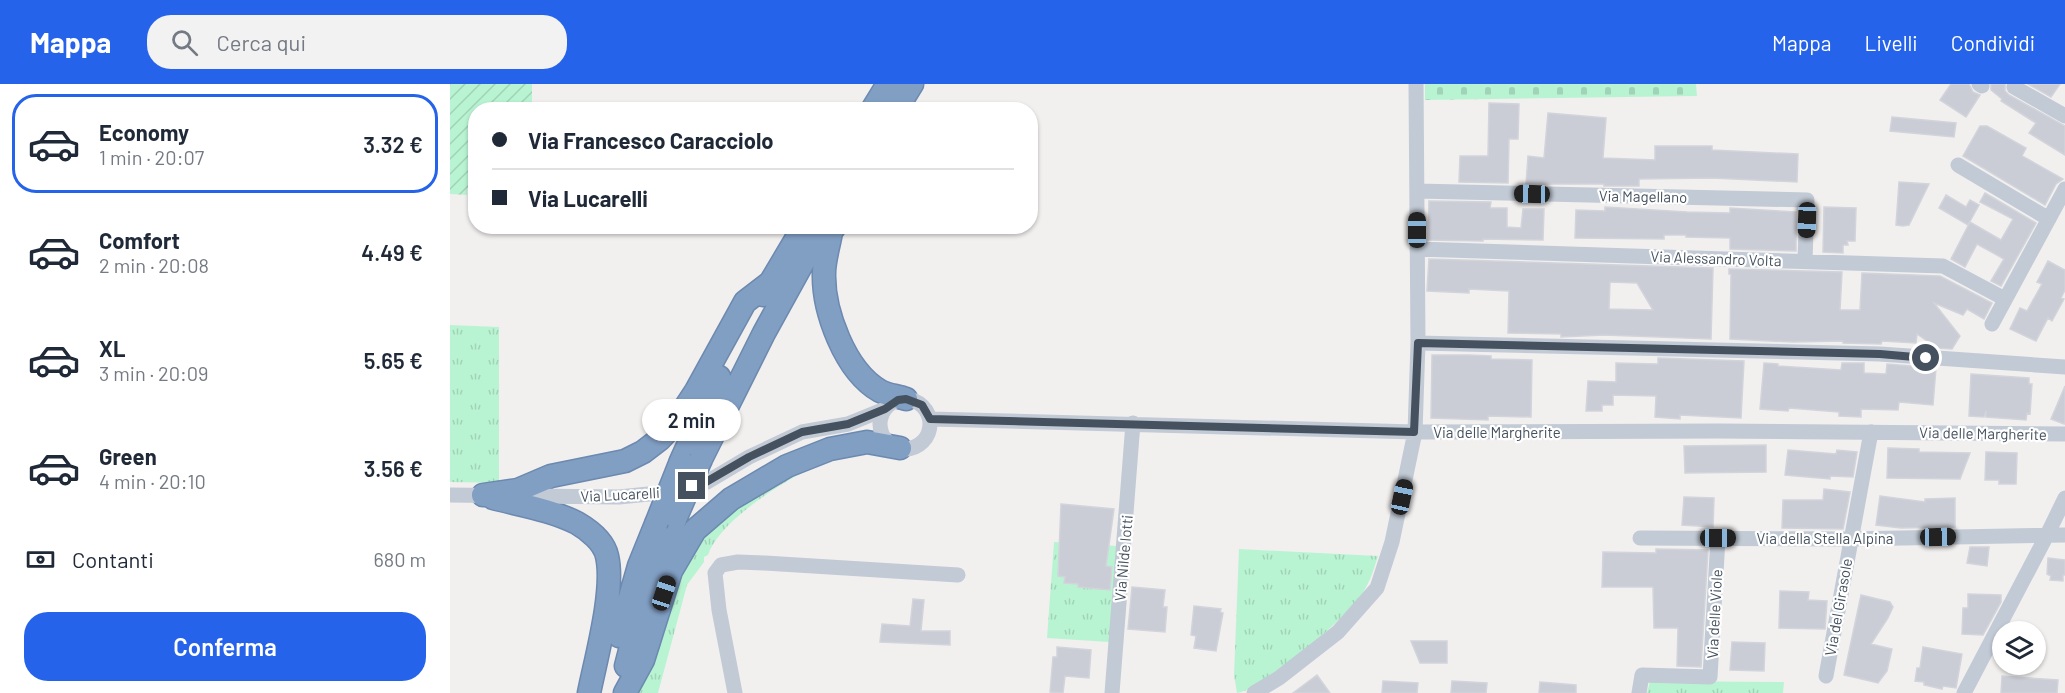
<!DOCTYPE html>
<html lang="it">
<head>
<meta charset="utf-8">
<style>
	body { margin:0; font-family:Barlow,sans-serif; background:#f2f2f3; color:#1f2937; height:100vh; display:flex; flex-direction:column; font-size:22px; white-space:nowrap }
	* { box-sizing:border-box; margin:0 }
	p { font-size:20px; color:#747a83 }
	.icon { flex:none; width:33px; height:33px; fill:none; stroke:currentColor; stroke-width:2; stroke-linecap:round; stroke-linejoin:round }
	.map { position:relative; flex:1; overflow:hidden }
	.sheet { display:flex; flex-direction:column; background:#fff; width:450px }
	.sheet>* { flex:none }
	.banner { position:absolute; left:18px; top:18px; width:570px; height:132px; border-radius:24px; box-shadow:0 2px 4px #0004; display:grid; align-content:center; height:132px; padding:0 24px; background:#fff }
	.controls { position:absolute; left:1542px; top:537px; display:grid; gap:12px }
	.controls a { display:grid; place-items:center; width:54px; height:54px; border-radius:50%; background:#fff; box-shadow:0 2px 4px #0004; font-size:30px }
	.end { position:absolute; width:27px; height:27px; margin:-14px; border:8px solid #45515e; background:#fff; box-shadow:0 0 0 3px #fff }
	.from { border-radius:50% }
	.bubble { position:absolute; height:42px; border-radius:21px; background:#fff; box-shadow:0 2px 4px #0004; font-size:20px; font-weight:600; line-height:42px; text-align:center }
	.car { position:absolute; width:18px; height:36px; margin:-18px -9px; border-radius:8px; box-shadow:0 0 4px 2px #0007; background:linear-gradient(#222 24%,#8ab4d8 0 40%,#222 0 76%,#8ab4d8 0 86%,#222 0) }
	.banner b { display:flex; align-items:center; gap:21px; height:57px; font-size:22px }
	.banner b+b { border-top:2px solid #e0e1e3 }
	.banner i { width:15px; height:15px; background:#1f2937 }
	ul { padding:10px 0 0; list-style:none }
	li { display:flex; align-items:center; gap:18px; height:99px; margin:0 12px 9px; padding:0 12px; border:3px solid transparent; border-radius:24px }
	li div { flex:1 }
	li b { display:block; font-size:22px }
	li em { font-style:normal; font-weight:600 }
	li.on { border-color:#2563eb }
	li>.icon { width:54px; height:54px; stroke-width:1.5 }
	.pay { display:flex; align-items:center; gap:15px; height:66px; padding:0 24px; font-size:22px }
	.pay p { margin-inline-start:auto }
	.action { display:flex; gap:12px; margin-top:auto; padding:12px 24px }
	.action a { flex:1; height:69px; border-radius:24px; background:#2563eb; color:#fff; font-size:24px; font-weight:600; line-height:69px; text-align:center }
	header { display:flex; align-items:center; gap:36px; box-sizing:border-box; height:84px; padding:0 30px; background:#2563eb; color:#fff }
	header strong { font-size:28px }
	nav { display:flex; gap:33px; margin-inline-start:auto; font-size:21px }
	.search { width:420px; height:54px; background:#f2f2f3; display:flex; align-items:center; gap:15px; box-sizing:border-box; padding:0 21px; border-radius:24px; color:#747a83; font-size:22px }
	main { display:flex; flex:1; min-height:0 }
	.map>svg:first-child { display:block }
</style>
</head>
<body>
<header>
<strong>Mappa</strong>
<div class="search"><svg class="icon" aria-label="search" viewBox="0 0 24 24"><circle cx="10" cy="10" r="6"/><path d="M15 15l6 6"/></svg>Cerca qui</div>
<nav><a>Mappa</a><a>Livelli</a><a>Condividi</a></nav>
</header>
<main>
<section class="sheet">
<ul>
<li class="on"><svg class="icon" aria-label="car" viewBox="0 0 24 24"><path d="M5 17H2v-5l4-1 3-4h7l3 4 3 1v5h-3M9 17h6M6 11h13"/><circle cx="7" cy="17" r="2"/><circle cx="17" cy="17" r="2"/></svg><div><b>Economy</b><p>1 min · 20:07</p></div><em>3.32 €</em></li>
<li><svg class="icon" aria-label="car" viewBox="0 0 24 24"><path d="M5 17H2v-5l4-1 3-4h7l3 4 3 1v5h-3M9 17h6M6 11h13"/><circle cx="7" cy="17" r="2"/><circle cx="17" cy="17" r="2"/></svg><div><b>Comfort</b><p>2 min · 20:08</p></div><em>4.49 €</em></li>
<li><svg class="icon" aria-label="car" viewBox="0 0 24 24"><path d="M5 17H2v-5l4-1 3-4h7l3 4 3 1v5h-3M9 17h6M6 11h13"/><circle cx="7" cy="17" r="2"/><circle cx="17" cy="17" r="2"/></svg><div><b>XL</b><p>3 min · 20:09</p></div><em>5.65 €</em></li>
<li><svg class="icon" aria-label="car" viewBox="0 0 24 24"><path d="M5 17H2v-5l4-1 3-4h7l3 4 3 1v5h-3M9 17h6M6 11h13"/><circle cx="7" cy="17" r="2"/><circle cx="17" cy="17" r="2"/></svg><div><b>Green</b><p>4 min · 20:10</p></div><em>3.56 €</em></li>
</ul>
<div class="pay"><svg class="icon" aria-label="cash" viewBox="0 0 24 24"><path d="M3 7h18v10H3z"/><circle cx="12" cy="12" r="2"/></svg>Contanti<p>680 m</p></div>
<div class="action"><a>Conferma</a></div>
</section>
<div class="map">
<svg width="1615" height="609" viewBox="0 0 1615 609">
	<defs>
		<pattern id="grass-tufts" width="24" height="20" patternUnits="userSpaceOnUse" patternTransform="scale(1.5)"><rect width="24" height="20" fill="#b9f4d2"/><path d="M3 7l-1-3M5 7V3M7 7l1-3M15 17l-1-3M17 17v-4M19 17l1-3" fill="none" stroke="#a0d3b7"/></pattern>
		<pattern id="cemetery-stones" width="16" height="16" patternUnits="userSpaceOnUse" patternTransform="scale(1.5)"><rect width="16" height="16" fill="#b9f4d2"/><path d="M2 7V4a2 2 0 0 1 4 0v3zM10 15v-3a2 2 0 0 1 4 0v3z" fill="#a0d3b7"/></pattern>
		<pattern id="garden-furrows" width="10" height="10" patternUnits="userSpaceOnUse" patternTransform="scale(1.5)"><rect width="10" height="10" fill="#b9f4d2"/><path d="M-1 1l2-2M0 10L10 0M9 11l2-2" fill="none" stroke="#a0d3b7"/></pattern>
	</defs>
	<rect width="100%" height="100%" fill="#f2efef"/>
	<path fill="url(#grass-tufts)" d="M0 241 49 243V399L0 398Z
		M400 370C386 375 373 379 360 385 330 399 268 439 258 471L254 473V478L237 501 208 609H183L222 499 255 445 330 392Z
		M604 458 667 462 659 558 597 554Z
		M789 465 928 472C924 485 920 498 912 510 893 536 817 604 787 609L784 591Z
		M1200 597 1334 598 1333 609H1197Z"/>
	<path fill="url(#cemetery-stones)" d="M975 0H1246L1247 12 975 16Z"/>
	<path fill="url(#garden-furrows)" d="M0 0H82V25L26 26 25 104H17V111L0 110Z"/>
	<path fill="#cacdd5" stroke="#d2d4db" stroke-width="1.5" fill-rule="evenodd" d="M1501 0H1519L1523 8 1530 11 1516 33 1490 16Z
		M1541 0H1555V7L1559 11 1615 42V71L1579 49 1586 39 1551 17 1552 15 1541 6Z
		M1578 0H1610L1601 13Z
		M1039 19 1069 20 1068 55H1059L1058 99 1009 98 1010 72H1038Z
		M1098 29 1156 34 1153 74 1205 76V62H1262V66L1348 70 1347 98 1262 94 1189 95V102H1154V100H1076L1078 72 1094 74Z
		M1442 33 1506 39 1504 53 1440 47Z
		M1530 42H1537L1576 64 1572 72 1613 95 1606 100 1595 121 1513 72Z
		M1449 98 1479 100 1459 141 1453 142 1446 141Z
		M1535 109 1586 139 1551 202 1541 197 1554 175 1527 160 1515 183 1501 175 1520 138 1551 156 1563 135 1530 118Z
		M1496 111 1516 123 1520 116 1529 121 1518 141 1489 124Z
		M979 117 1041 118 1040 124H1057V143L1071 144 1073 125H1094L1093 156 1033 155V157L978 156Z
		M1155 123 1237 128 1280 129V124L1346 128V167L1280 165V154L1236 153V151H1214V155L1125 154 1126 126 1155 127Z
		M1374 123 1406 124 1405 157H1397L1398 161H1393V169L1373 168Z
		M979 175 1263 184 1261 255 1154 251 1111 253V250L1058 249 1059 207 1019 205V209L977 207ZM1160 198 1187 199 1203 226 1159 225Z
		M1598 177 1615 186V206L1611 214 1614 215 1602 237 1598 234 1586 257 1560 245 1570 224 1577 227 1592 200 1587 198Z
		M1279 185 1392 188 1390 226H1410L1412 189 1490 192 1542 219 1534 235 1517 225 1513 231 1484 219 1510 252 1502 265 1487 264 1467 250 1466 259 1432 257 1431 260 1393 259V257L1343 258 1280 255 1281 190H1279Z
		M982 271H1019L1041 272V275L1082 276 1081 333 1038 332V336L981 334Z
		M1208 274 1294 277 1291 334 1230 331V335L1205 333 1206 312 1163 311V321H1152V327H1136L1138 297 1166 298V279L1208 280Z
		M1314 279 1328 280V282L1391 286 1392 279H1414V289L1436 290 1437 280 1486 284 1483 321 1449 318 1448 326 1411 325V333L1389 332V328L1339 324 1338 327 1310 325Z
		M1521 290 1579 294V300H1582L1580 330 1577 329 1576 336 1536 333V327L1534 333 1519 332Z
		M1615 302V340H1614L1601 335Z
		M1316 361V388L1235 389 1234 362Z
		M1438 364 1469 365V368L1520 369 1510 395 1437 394Z
		M1338 366 1386 370 1387 366 1407 368 1403 393 1380 392V395L1335 391Z
		M1536 368 1567 369 1566 400H1549V396H1535Z
		M1374 405 1400 408 1393 445 1332 444 1333 416H1373Z
		M1430 412 1475 418V415L1505 414V443L1451 444 1426 441Z
		M1234 413 1264 414 1263 443 1232 441Z
		M611 420 664 425 656 482 662 483 660 506 628 503V500L614 499 615 493 608 492Z
		M1520 463H1539L1537 482 1517 479Z
		M1206 465 1258 466 1251 583 1227 582 1228 544H1204L1203 503H1152L1153 468 1206 469Z
		M1598 474 1615 476V491H1613V497L1600 496 1601 492 1597 490Z
		M682 503 715 506 713 523H717L715 548 678 545Z
		M1330 507 1359 508 1358 516 1377 517 1375 545 1329 544Z
		M1518 510 1551 511V518L1533 551 1512 550 1513 524H1518Z
		M1411 511 1440 518 1443 523 1438 534 1421 560 1442 565 1437 587 1428 599 1394 591Z
		M463 515 474 516 471 547H500V561L430 558 432 540 460 542Z
		M744 522 771 525 770 528 773 529 766 567 744 564 746 552 741 551Z
		M961 557H997V579H970Z
		M1282 558 1315 559 1314 587 1280 586Z
		M607 563 641 566 639 594 615 592 613 609 600 608 603 573H607Z
		M1473 563 1512 570 1506 604 1493 602 1492 605 1474 601V598L1465 597 1467 584H1470Z
		M867 591 880 609H843Z
		M1552 592 1608 596 1607 609H1551Z
		M933 597 968 599 967 609H932Z
		M1002 597 1037 599 1036 609H1001Z
		M1090 598 1126 601V609H1089Z"/>
	<g fill="none" stroke-linecap="round" stroke-linejoin="round">
		<g stroke="#6c89af" stroke-width="25">
			<path id="highway" d="M422 26 438 0
				M446 26 462 0
				M385 142 381 148C379 161 374 176 374 189 373 227 395 287 430 307 437 311 448 312 456 315
				M313 211 354 142
				M251 375 314 249 373 142
				M231 377 269 293
				M33 411 68 406 101 392 175 377 193 368 210 355 225 339 246 307 295 218 321 198
				M43 414C70 421 102 426 127 439 139 446 154 458 157 472 165 506 146 574 139 609
				M169 552 189 482 206 440
				M176 582 184 551 226 433
				M175 609 193 576 221 487 245 446 281 415 337 382 380 365 417 358 450 364"/>
		</g>
		<path stroke="#c1cad5" stroke-width="15" d="M1529 0 1532 2
			M1564 3 1615 32
			M1508 81 1599 135
			M967 107 1357 116 1355 177
			M967 165 1493 182 1555 215
			M1542 240 1615 105
			M968 259 1430 270 1615 283
			M430 340a25 25 0 1 1 50 0a25 25 0 1 1-50 0Z
			M480 335 965 348 1269 347 1615 350
			M0 411 169 413 228 407 257 398 299 373 352 348 398 340 435 325
			M1190 454 1400 455 1615 451
			M1376 592 1421 348
			M285 609 269 526 265 489 271 481 288 478 315 479 508 491
			M662 609 683 339
			M804 609 829 594 888 548 927 504 942 458 965 348 968 259 966 0
			M1189 609 1192 591 1260 593 1268 454
			M1514 609 1597 451 1615 414"/>
		<use href="#highway" stroke="#819ec3" stroke-width="22"/>
		<g stroke="#6c89af" stroke-width="25" stroke-linecap="butt">
			<path id="highway-bridge" d="M226 433 251 375
				M206 440 231 377"/>
		</g>
		<use href="#highway-bridge" stroke="#819ec3" stroke-width="22"/>
	</g>
	<g fill="none" stroke-linecap="round" stroke-linejoin="round">
		<path stroke="#45515e" stroke-width="8" d="M242 402 256 398 299 373 352 348 398 340 435 325 448 316 456 315 472 321 480 335 964 348 968 259 1430 270 1476 274"/>
	</g>
	<g text-anchor="middle" dominant-baseline="central" stroke-width="4.5" stroke-linejoin="round" paint-order="stroke">
		<g font-size="15" fill="#45515e" stroke="#fff">
			<text transform="translate(1193 112) rotate(1)">Via Magellano</text>
			<text transform="translate(1266 174) rotate(2)">Via Alessandro Volta</text>
			<text x="1047" y="348">Via delle Margherite</text>
			<text transform="translate(1533 349) rotate(1)">Via delle Margherite</text>
			<text transform="translate(170 410) rotate(-3)">Via Lucarelli</text>
			<text x="1375" y="454">Via della Stella Alpina</text>
			<text transform="translate(673 474) rotate(-85)">Via Nilde Iotti</text>
			<text transform="translate(1388 523) rotate(-80)">Via del Girasole</text>
			<text transform="translate(1264 530) rotate(-87)">Via delle Viole</text>
		</g>
	</g>
</svg>
<div class="controls">
<a><svg class="icon" aria-label="layers" viewBox="0 0 24 24"><path d="M12 4l9 5-9 5-9-5zM3 14l9 5 9-5"/></svg></a>
</div>
<i class="end from" style="left:1476px;top:274px"></i>
<i class="end" style="left:242px;top:402px"></i>
<div class="bubble" style="left:192px;top:315px;width:99px">2 min</div>
<i class="car" style="left:1082px;top:110px;rotate:271deg"></i>
<i class="car" style="left:1357px;top:136px;rotate:182deg"></i>
<i class="car" style="left:967px;top:146px;rotate:0deg"></i>
<i class="car" style="left:952px;top:413px;rotate:12deg"></i>
<i class="car" style="left:1488px;top:453px;rotate:89deg"></i>
<i class="car" style="left:1268px;top:454px;rotate:90deg"></i>
<i class="car" style="left:214px;top:509px;rotate:18deg"></i>
<div class="banner">
<b><i class="from"></i>Via Francesco Caracciolo</b>
<b><i></i>Via Lucarelli</b>
</div>
</div>
</main>
</body>
</html>
